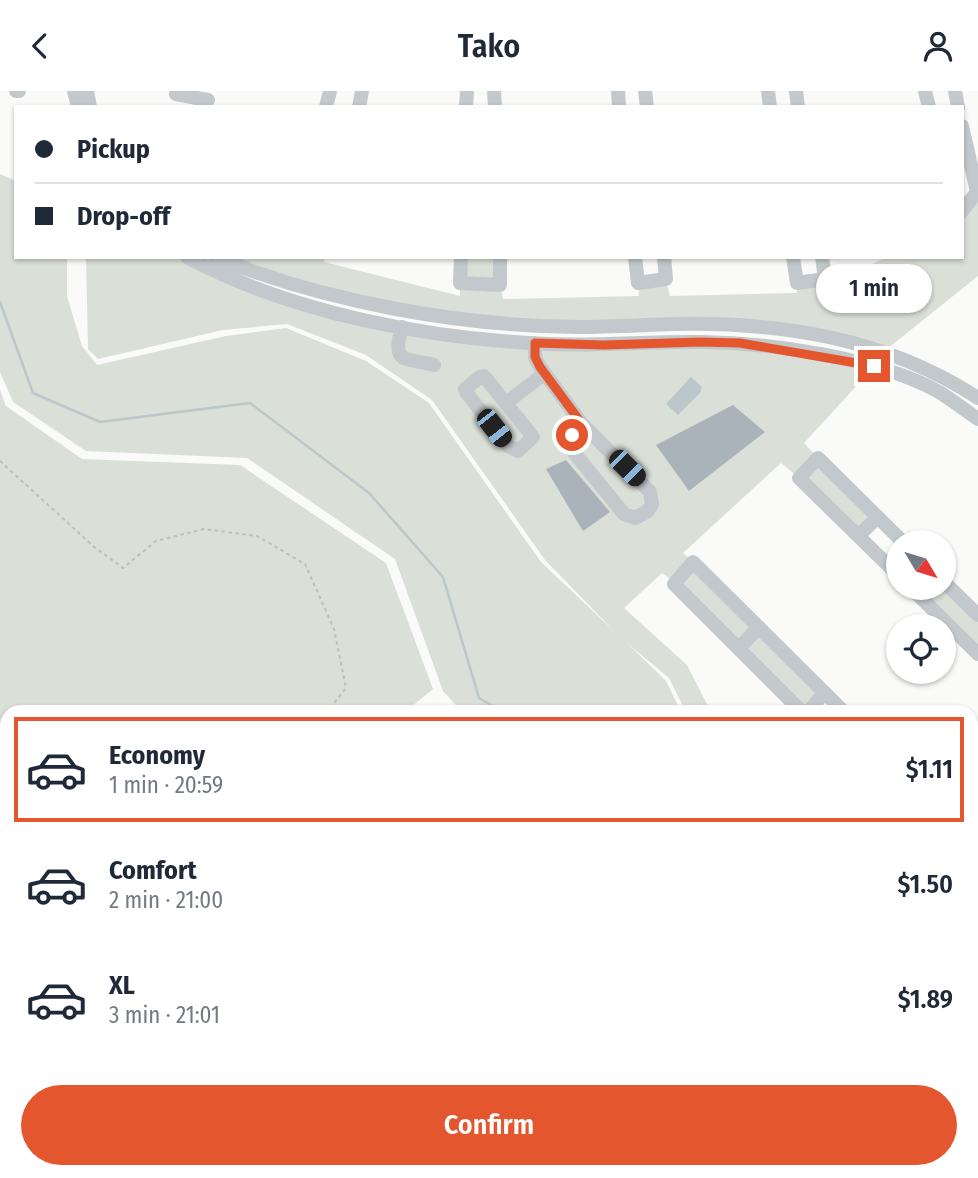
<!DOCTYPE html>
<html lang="en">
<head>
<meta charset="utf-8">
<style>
	body { margin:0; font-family:"Fira Sans Condensed",sans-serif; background:#f6f6f7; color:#1f2937; height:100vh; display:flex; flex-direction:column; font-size:26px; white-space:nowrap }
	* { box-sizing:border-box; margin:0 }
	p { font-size:23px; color:#747a83 }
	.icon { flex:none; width:38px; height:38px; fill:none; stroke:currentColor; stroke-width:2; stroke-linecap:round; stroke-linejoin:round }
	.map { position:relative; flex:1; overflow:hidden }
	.sheet { position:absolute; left:0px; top:614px; width:978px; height:474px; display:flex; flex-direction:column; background:#fff; border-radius:21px 21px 0 0; box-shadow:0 2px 5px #0004 }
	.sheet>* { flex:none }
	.top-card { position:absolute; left:14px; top:14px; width:950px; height:154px; border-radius:0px; box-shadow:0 2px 5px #0004; display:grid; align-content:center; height:154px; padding:0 21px; background:#fff }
	.needle { width:46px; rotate:128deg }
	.fabs { position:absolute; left:886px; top:439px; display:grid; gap:14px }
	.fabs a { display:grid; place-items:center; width:70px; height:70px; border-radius:50%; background:#fff; box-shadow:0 2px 5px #0004; font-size:35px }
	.end { position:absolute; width:32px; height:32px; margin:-16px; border:9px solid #e4572e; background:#fff; box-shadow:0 0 0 4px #fff }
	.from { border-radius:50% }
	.bubble { position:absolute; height:49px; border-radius:24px; background:#fff; box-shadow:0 2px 5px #0004; font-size:23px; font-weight:600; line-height:49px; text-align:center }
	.car { position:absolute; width:21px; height:42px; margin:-21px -10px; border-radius:9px; box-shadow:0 0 5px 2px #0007; background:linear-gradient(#222 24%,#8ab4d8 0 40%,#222 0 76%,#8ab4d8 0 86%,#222 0) }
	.top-card b { display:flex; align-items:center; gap:24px; height:66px; font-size:26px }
	.top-card b+b { border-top:2px solid #e0e1e3 }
	.top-card i { width:18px; height:18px; background:#1f2937 }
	ul { padding:12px 0 0; list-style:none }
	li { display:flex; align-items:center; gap:21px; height:105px; margin:0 14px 10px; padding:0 7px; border:4px solid transparent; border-radius:0px }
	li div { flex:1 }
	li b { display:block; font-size:26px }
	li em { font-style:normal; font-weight:600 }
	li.selected { border-color:#e4572e }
	li>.icon { width:63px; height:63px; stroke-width:1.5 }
	.cta { display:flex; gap:14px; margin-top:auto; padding:14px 21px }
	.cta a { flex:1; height:80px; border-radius:42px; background:#e4572e; color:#fff; font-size:28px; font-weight:600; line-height:80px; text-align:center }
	header { display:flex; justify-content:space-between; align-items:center; height:91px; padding:0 21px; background:#fff; font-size:32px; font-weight:600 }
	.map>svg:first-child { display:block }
</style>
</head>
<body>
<header><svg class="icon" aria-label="back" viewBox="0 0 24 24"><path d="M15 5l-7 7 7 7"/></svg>Tako<svg class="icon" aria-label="person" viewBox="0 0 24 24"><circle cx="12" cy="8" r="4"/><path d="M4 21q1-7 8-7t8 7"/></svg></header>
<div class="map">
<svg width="978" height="1087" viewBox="0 0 978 1087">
	<rect width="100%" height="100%" fill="#fafaf8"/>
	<path fill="#dadfd7" d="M0 83 16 90V166H67V205L82 255 97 274 226 245 286 237 366 270 429 312 541 471 614 540 545 469 432 309 366 264 287 233 223 239 98 268 88 258 86 166H181L203 178 433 243 700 251 874 276 804 352 817 366 798 386 781 372 683 462 692 470 673 490 662 482 624 517 687 574 711 621H686L669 587 627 552 666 590 681 621H462L443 600 395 468 247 367 86 360 13 311 0 281Z
		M978 104V185L887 258 801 239 474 228 373 209 225 166H324V171L460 205V193L500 194 503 208 639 205 638 194 666 190 670 205 797 202V193L827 195 887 166H962L963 121Z
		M464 166H496L495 189 464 188Z
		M0 299 6 315 82 368 240 374 386 472 433 598 405 621H7V657L0 650Z
		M818 370 874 426 858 441 803 387Z
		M694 474 754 536 739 552 678 492Z
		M929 497H943L978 527V557L923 505Z
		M758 540 819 601 805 619 743 557Z
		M691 1082H803L816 1087H696Z"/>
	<path fill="#bbc7cb" d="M691 286 702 296 700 302 678 324 666 313Z"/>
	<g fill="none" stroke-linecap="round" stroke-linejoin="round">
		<path stroke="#bbc7cb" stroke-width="2.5" d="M0 211 33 302 100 331 250 312 369 402 443 486 479 607 503 621
			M697 1082 702 1087"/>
	</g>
	<path fill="#aab3b9" d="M733 314 765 341 689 400 656 354Z
		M566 369 610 421 583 440 546 378Z"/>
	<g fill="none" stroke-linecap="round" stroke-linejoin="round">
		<path stroke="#bbbfc2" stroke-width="2" stroke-dasharray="3.5 3.5" stroke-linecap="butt" d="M0 370 93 455 123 477 156 450 204 438 257 445 305 473 334 538 346 597 327 621
			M98 1087 100 1082"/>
		<path stroke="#c3c8cc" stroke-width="14" d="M16 0H19
			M74 0 78 16
			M87 0 90 16
			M494 0 495 16
			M618 0 619 16
			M645 0 647 16
			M768 0 770 16
			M796 0 798 16
			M925 0 929 16
			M955 0 958 16
			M176 3 208 9
			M326 16 330 0
			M359 16 362 0
			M466 16 467 0
			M962 35 977 101 962 120
			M187 166C294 223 429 248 549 253 601 255 652 250 703 251 771 252 879 267 939 301 952 309 965 319 978 328
			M215 166C326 211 459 235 578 236 610 236 642 234 674 233 782 231 886 247 978 307
			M461 166 460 192 500 194V166
			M635 166 638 192 666 188 664 166
			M793 166 797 192 825 188 822 166
			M402 236C392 273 402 266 434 274
			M535 252V266L540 276 582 333 650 401 652 413 648 420 635 427 624 423 572 359 570 347 582 333
			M484 285 533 346 518 360 508 355 466 301 465 298 480 286Z
			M506 312 545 282
			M858 445 878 426
			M898 484 799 387 818 367 904 452
			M943 490 978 524
			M911 497 978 563
			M739 557 759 536
			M802 621 674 493 693 471 844 621
			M808 621 824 602
			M971 664 978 658
			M0 698 7 705
			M971 759 978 757
			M971 781 978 779
			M0 848 7 855
			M0 876 7 879
			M0 917 7 919
			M971 926 978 945
			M0 951 7 949
			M286 1082 289 1087
			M385 1082 388 1087
			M496 1082 499 1087
			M612 1082 615 1087
			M925 1082 927 1087
			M146 1087 148 1082
			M243 1087 253 1082
			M952 1087 957 1085 955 1082"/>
	</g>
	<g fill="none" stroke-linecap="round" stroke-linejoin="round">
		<path stroke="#e4572e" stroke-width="9" d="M572 344 582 333 540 276 535 266V252L604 254 700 251 740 252 874 275"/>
	</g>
</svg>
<div class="fabs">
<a><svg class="needle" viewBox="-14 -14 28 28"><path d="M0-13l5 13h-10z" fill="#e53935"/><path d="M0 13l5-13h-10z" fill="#747a83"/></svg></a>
<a><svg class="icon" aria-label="locate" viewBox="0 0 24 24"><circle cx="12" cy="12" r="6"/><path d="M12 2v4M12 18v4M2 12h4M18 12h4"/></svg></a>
</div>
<i class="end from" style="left:572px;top:344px"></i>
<i class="end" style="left:874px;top:275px"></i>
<div class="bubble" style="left:816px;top:173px;width:116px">1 min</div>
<i class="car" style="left:494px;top:337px;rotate:142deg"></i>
<i class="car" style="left:627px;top:377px;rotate:135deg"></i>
<div class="top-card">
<b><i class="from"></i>Pickup</b>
<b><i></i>Drop-off</b>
</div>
<section class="sheet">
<ul>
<li class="selected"><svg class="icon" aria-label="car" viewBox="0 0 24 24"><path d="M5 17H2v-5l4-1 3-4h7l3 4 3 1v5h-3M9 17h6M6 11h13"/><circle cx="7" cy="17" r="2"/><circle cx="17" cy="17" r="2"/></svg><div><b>Economy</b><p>1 min · 20:59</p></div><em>$1.11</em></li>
<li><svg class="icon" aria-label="car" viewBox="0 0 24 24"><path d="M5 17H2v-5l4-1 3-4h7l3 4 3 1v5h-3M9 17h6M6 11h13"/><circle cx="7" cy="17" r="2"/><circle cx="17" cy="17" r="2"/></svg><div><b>Comfort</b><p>2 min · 21:00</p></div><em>$1.50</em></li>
<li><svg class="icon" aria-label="car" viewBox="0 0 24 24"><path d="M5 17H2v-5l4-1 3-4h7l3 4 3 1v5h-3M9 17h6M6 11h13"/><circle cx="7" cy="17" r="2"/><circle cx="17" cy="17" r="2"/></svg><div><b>XL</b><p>3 min · 21:01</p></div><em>$1.89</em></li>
</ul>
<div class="cta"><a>Confirm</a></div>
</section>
</div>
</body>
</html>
